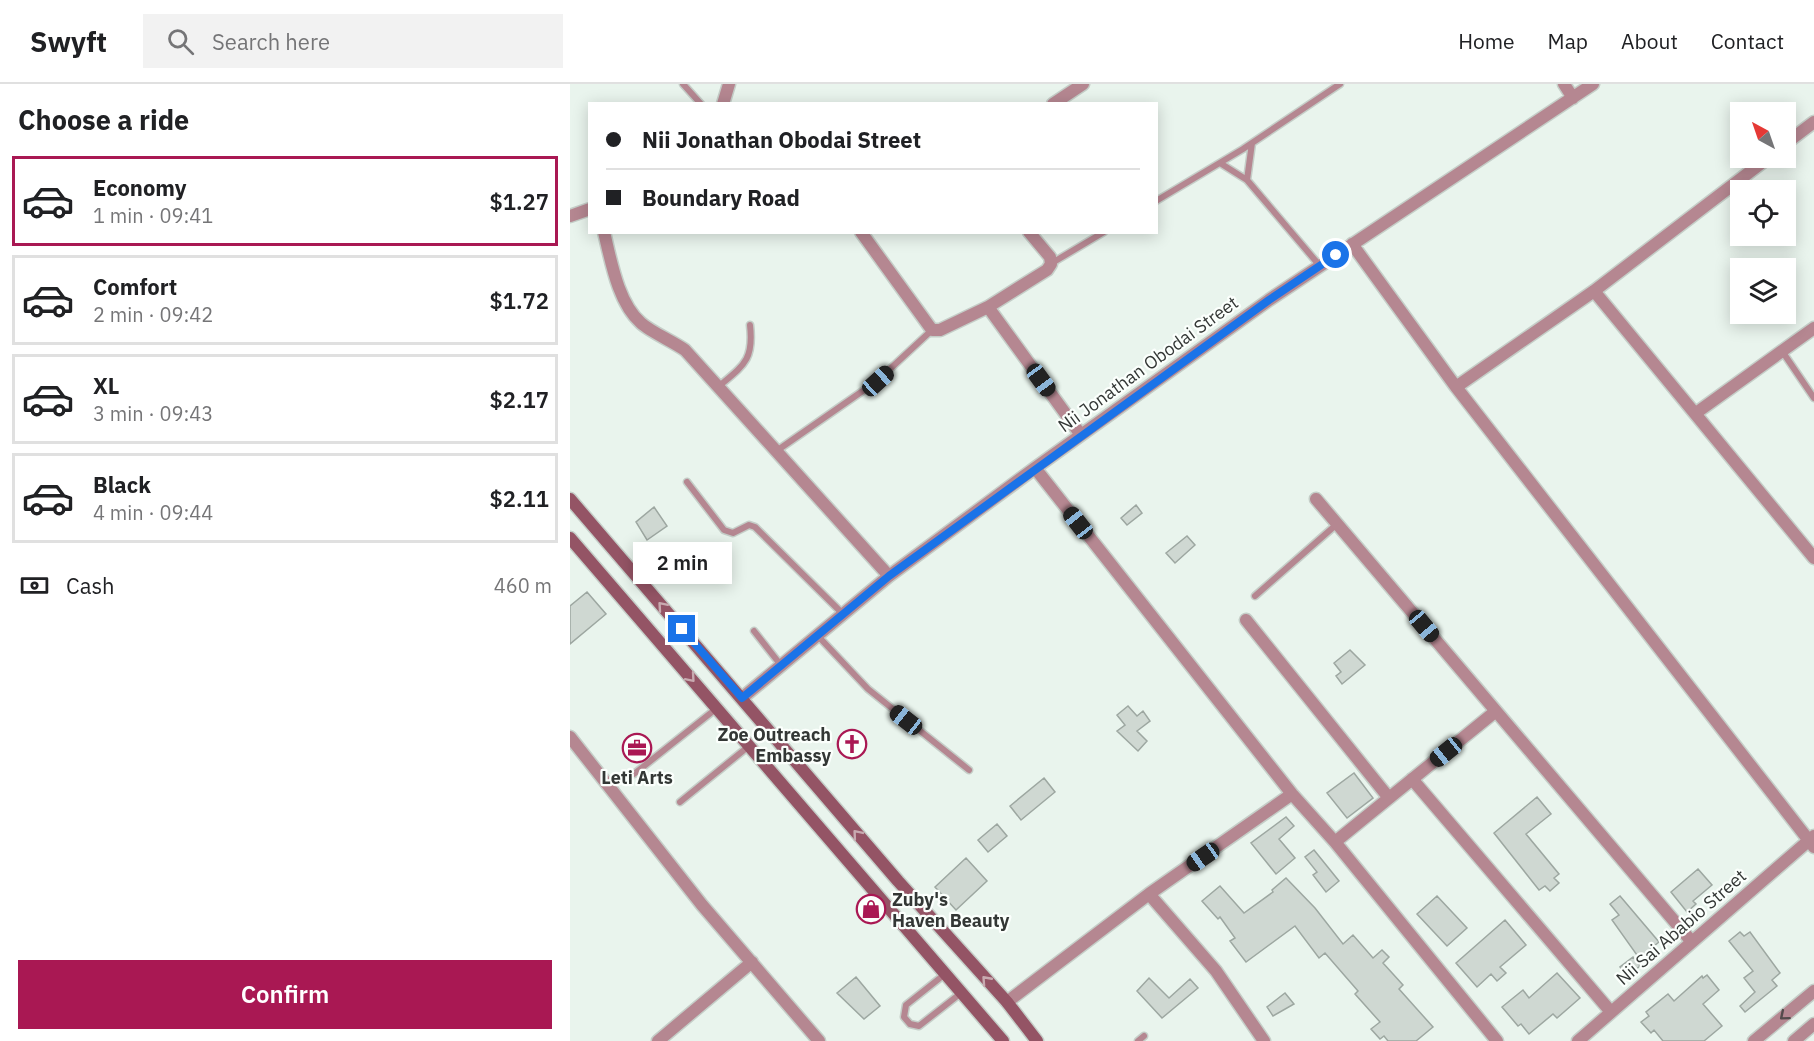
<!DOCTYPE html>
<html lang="en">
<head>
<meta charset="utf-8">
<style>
	body { margin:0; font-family:"IBM Plex Sans",sans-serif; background:#f2f2f2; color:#202124; height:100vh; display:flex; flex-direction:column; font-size:22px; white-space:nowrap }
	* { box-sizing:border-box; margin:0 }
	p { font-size:20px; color:#757577 }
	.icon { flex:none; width:33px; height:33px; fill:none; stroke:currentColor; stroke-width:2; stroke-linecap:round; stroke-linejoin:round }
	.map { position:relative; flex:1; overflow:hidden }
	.details { display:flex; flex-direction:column; background:#fff; width:570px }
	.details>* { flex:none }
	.top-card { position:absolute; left:18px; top:18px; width:570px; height:132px; border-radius:0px; box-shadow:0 3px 15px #0003; display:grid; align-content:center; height:132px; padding:0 18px; background:#fff }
	.needle { width:39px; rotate:320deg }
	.fabs { position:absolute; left:1160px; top:18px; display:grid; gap:12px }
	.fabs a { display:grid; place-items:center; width:66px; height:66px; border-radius:0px; background:#fff; box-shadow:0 3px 15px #0003; font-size:30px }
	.end { position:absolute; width:27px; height:27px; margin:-14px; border:8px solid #1a73e8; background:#fff; box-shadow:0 0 0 3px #fff }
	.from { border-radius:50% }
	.bubble { position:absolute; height:42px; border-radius:0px; background:#fff; box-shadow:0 3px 15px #0003; font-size:20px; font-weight:600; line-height:42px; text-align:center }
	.car { position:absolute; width:18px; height:36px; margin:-18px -9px; border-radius:8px; box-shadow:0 0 4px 2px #0007; background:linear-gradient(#222 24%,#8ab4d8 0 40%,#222 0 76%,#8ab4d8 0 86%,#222 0) }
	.top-card b { display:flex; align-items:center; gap:21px; height:57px; font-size:22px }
	.top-card b+b { border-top:2px solid #e0e0e0 }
	.top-card i { width:15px; height:15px; background:#202124 }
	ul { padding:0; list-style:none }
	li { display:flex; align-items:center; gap:18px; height:90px; margin:0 12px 9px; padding:0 6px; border:3px solid #e0e0e0; border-radius:0px }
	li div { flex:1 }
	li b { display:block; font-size:22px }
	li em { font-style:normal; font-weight:600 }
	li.current { border-color:#a91853 }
	li>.icon { width:54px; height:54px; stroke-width:1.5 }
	h2 { padding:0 18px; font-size:27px; line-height:72px }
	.pay { display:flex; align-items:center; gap:15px; height:66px; padding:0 18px; font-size:22px }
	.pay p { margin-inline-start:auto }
	.cta { display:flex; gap:12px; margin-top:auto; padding:12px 18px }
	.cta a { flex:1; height:69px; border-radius:0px; background:#a91853; color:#fff; font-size:24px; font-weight:600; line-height:69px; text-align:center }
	header { display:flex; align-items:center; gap:36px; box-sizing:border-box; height:84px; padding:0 30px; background:#fff; border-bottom:2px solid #e0e0e0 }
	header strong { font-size:28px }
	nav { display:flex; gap:33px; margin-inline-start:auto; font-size:21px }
	.search { width:420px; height:54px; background:#f2f2f2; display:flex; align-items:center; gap:15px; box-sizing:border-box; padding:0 21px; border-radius:0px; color:#757577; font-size:22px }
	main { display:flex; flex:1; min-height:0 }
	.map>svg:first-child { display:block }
</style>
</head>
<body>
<header>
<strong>Swyft</strong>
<div class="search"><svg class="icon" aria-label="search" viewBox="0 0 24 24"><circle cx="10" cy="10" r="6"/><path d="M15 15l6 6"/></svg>Search here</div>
<nav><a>Home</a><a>Map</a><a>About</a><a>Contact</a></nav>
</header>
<main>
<section class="details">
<h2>Choose a ride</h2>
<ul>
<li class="current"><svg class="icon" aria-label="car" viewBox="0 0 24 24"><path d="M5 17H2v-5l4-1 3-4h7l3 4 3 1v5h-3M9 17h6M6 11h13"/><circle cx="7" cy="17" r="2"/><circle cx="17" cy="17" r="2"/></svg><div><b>Economy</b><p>1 min · 09:41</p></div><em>$1.27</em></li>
<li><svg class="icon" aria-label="car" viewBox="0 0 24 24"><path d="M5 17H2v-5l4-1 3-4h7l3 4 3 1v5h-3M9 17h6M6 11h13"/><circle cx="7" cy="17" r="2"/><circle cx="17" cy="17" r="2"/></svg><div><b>Comfort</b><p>2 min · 09:42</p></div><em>$1.72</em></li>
<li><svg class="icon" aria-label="car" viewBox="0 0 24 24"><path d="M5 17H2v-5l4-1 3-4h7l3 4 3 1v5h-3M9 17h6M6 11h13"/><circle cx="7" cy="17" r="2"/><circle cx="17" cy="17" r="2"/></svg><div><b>XL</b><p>3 min · 09:43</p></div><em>$2.17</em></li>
<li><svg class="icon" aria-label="car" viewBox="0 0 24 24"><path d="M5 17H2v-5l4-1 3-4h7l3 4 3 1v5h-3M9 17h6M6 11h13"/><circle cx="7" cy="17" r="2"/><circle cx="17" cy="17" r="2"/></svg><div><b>Black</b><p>4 min · 09:44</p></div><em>$2.11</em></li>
</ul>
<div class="pay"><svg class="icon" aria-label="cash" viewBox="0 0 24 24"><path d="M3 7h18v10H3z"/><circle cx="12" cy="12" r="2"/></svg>Cash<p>460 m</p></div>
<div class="cta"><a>Confirm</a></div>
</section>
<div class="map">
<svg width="1244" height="957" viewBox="0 0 1244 957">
	<rect width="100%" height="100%" fill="#e9f4ed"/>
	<path fill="#cfd8d2" stroke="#9da7a1" stroke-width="1.5" d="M566 421 572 429 557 441 551 434Z
		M84 423 97 442 77 456 66 438Z
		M617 452 625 461 605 479 596 469Z
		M17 508 36 530 0 560V522Z
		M780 566 795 581 772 600 766 592 771 588 764 579Z
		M558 622 567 632 573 627 580 637 567 647 577 657 568 667 547 647 555 641 547 631Z
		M784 689 803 714 777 734 757 709Z
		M474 694 485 708 451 736 440 722Z
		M967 713 981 730 956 750 989 790 984 794 989 799 980 807 975 802 969 806 924 749Z
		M716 733 724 742 709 755 725 774 706 790 681 759Z
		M427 740 437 752 418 768 408 756Z
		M744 766 769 797 756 808 743 791 747 788 735 773Z
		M396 774 417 797 386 826 365 803Z
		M1128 785 1142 801 1123 817 1126 820 1117 828 1101 808Z
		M716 794 745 824 773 860 783 851 803 874 812 866 819 873 813 879 833 901 829 905 863 943 846 957H818L814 952 810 955 801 945 810 938 785 910 788 907 755 869 749 874 725 842 676 878 660 857 665 854 650 833 648 835 632 817 650 802 674 829 703 808 702 806Z
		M867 812 897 844 877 862 847 830Z
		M1050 812 1089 858 1069 874 1042 836 1049 831 1040 820Z
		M935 836 956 861 930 883 936 889 927 897 921 890 907 903 886 879Z
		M1170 848 1174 852 1180 848 1210 889 1202 896 1207 902 1175 928 1170 922 1185 908 1174 894 1183 887 1159 857Z
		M1063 873 1070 882 1057 893 1050 883Z
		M987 889 1010 914 987 934 983 930 959 950 951 940 948 942 932 923 953 906 959 914Z
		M1137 891 1149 906 1133 920 1152 942 1134 957H1093L1084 946 1081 949 1071 938 1079 932 1076 928 1098 910 1104 917 1132 892 1133 894Z
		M286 893 310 922 294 935 267 909Z
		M579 894 599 914 620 895 628 904 592 934 567 907Z
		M715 909 724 920 703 932 697 923Z"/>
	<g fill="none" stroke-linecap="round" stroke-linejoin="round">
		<g stroke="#c5cec8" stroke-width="9">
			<path id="lane" d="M113 0 131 20
				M650 79 677 96 682 59
				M677 96 750 182
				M586 117 673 65 770 0
				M482 179 534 148
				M1212 267 1244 314
				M148 303C174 281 184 276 180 241
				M205 368 307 297 362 246
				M117 398 154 446 163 449 179 441 185 443 272 529
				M685 512 767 440
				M184 547 210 580
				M247 551 298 605 399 686
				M64 690 147 624
				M110 718 179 662
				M375 890 336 921 334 933 340 940 349 942 391 909
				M568 957 574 952"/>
		</g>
		<g stroke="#c5cec8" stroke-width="15">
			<path id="street" d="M994 0 1003 14
				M153 20 159 0
				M483 20 513 0
				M1215 60 1244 38
				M0 132 20 125
				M34 148C41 177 48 219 71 239 81 248 102 257 115 266L319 492
				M291 148 362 246H370L418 223 511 351
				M782 160 886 303 1244 763
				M1024 207 1244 474
				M418 223 477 186 481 180 480 173 459 148
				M886 303 1024 207 1198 74
				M1126 329 1244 244
				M465 384 722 710 765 758 927 957
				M746 415 1122 858
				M676 536 819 714
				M172 614 319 492 465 384 699 216 1023 0
				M0 653 132 821 249 957
				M842 695 1041 928
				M765 758 926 627
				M579 810 646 887 694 957
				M437 918 579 810 722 710
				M88 957 182 878
				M1008 957 1244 752
				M1184 957 1244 907
				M1224 957 1244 940"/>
		</g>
		<g stroke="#c5cec8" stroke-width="15">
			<path id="secondary" d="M0 415 328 797 437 918 467 957
				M0 454 433 957"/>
		</g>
		<use href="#lane" stroke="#b58791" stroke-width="6"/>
		<use href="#street" stroke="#b58791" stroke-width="12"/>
		<use href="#secondary" stroke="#945465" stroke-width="12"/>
	</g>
	<defs><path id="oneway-chevron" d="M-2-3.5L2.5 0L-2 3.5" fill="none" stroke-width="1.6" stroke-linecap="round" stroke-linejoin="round" transform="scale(1.5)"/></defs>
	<g stroke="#c8aab0">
		<use href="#oneway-chevron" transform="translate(92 522) rotate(-131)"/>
		<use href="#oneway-chevron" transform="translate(121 594) rotate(49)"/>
		<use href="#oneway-chevron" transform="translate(287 750) rotate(-130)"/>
		<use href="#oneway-chevron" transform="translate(416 896) rotate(-132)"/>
	</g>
	<use stroke="#544b4c" href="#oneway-chevron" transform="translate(1214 932) rotate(140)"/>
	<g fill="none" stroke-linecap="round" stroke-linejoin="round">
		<path stroke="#1a73e8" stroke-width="8" d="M112 545 172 614 319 492 699 216 766 171"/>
	</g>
	<defs>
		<g id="church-ring" transform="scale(1.5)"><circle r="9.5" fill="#fbfffc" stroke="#a91853" stroke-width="1.5"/><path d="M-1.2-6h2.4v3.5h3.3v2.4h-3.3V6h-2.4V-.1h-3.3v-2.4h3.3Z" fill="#a91853"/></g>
		<g id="office-ring" transform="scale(1.5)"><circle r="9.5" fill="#fbfffc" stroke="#a91853" stroke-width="1.5"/><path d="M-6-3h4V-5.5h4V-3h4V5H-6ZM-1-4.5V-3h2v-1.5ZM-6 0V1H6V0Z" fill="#a91853"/></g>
		<g id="shop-ring" transform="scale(1.5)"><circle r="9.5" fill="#fbfffc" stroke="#a91853" stroke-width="1.5"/><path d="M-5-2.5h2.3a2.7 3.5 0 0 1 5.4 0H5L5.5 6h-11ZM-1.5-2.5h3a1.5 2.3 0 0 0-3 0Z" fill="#a91853"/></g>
	</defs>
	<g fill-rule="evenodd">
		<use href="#church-ring" x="282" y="660"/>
		<use href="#office-ring" x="67" y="664"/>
		<use href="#shop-ring" x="301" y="825"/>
	</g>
	<g text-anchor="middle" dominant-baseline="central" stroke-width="4.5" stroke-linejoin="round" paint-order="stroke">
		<g font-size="18" fill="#333735" stroke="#fbfffc">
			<text transform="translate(578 280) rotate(-36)">Nii Jonathan Obodai Street</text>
			<text transform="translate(1111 843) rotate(-41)">Nii Sai Ababio Street</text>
		</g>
		<g font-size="18" font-weight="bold" fill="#333735" stroke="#fbfffc" text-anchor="end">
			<text x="261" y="650">Zoe Outreach<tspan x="261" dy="21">Embassy</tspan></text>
			<text x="67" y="693" text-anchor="middle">Leti Arts</text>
			<text x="322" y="815" text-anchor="start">Zuby's<tspan x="322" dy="21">Haven Beauty</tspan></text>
		</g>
	</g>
</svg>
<div class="fabs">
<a><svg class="needle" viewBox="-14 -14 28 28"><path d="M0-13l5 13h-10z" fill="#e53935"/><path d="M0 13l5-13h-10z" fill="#757577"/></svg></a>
<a><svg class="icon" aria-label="locate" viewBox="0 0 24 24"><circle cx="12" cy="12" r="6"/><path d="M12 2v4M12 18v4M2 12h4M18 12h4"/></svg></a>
<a><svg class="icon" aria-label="layers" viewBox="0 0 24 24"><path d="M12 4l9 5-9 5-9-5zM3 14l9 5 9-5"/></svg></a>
</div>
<i class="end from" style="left:766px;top:171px"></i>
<i class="end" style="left:112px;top:545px"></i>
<div class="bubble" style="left:63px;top:458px;width:99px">2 min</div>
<i class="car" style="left:471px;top:296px;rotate:144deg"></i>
<i class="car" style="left:308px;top:297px;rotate:48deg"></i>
<i class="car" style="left:508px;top:439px;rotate:322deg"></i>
<i class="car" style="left:854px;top:542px;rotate:140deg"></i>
<i class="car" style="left:336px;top:636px;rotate:308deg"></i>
<i class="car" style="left:876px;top:668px;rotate:231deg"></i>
<i class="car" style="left:633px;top:773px;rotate:235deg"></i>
<div class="top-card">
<b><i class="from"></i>Nii Jonathan Obodai Street</b>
<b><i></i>Boundary Road</b>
</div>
</div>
</main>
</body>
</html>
